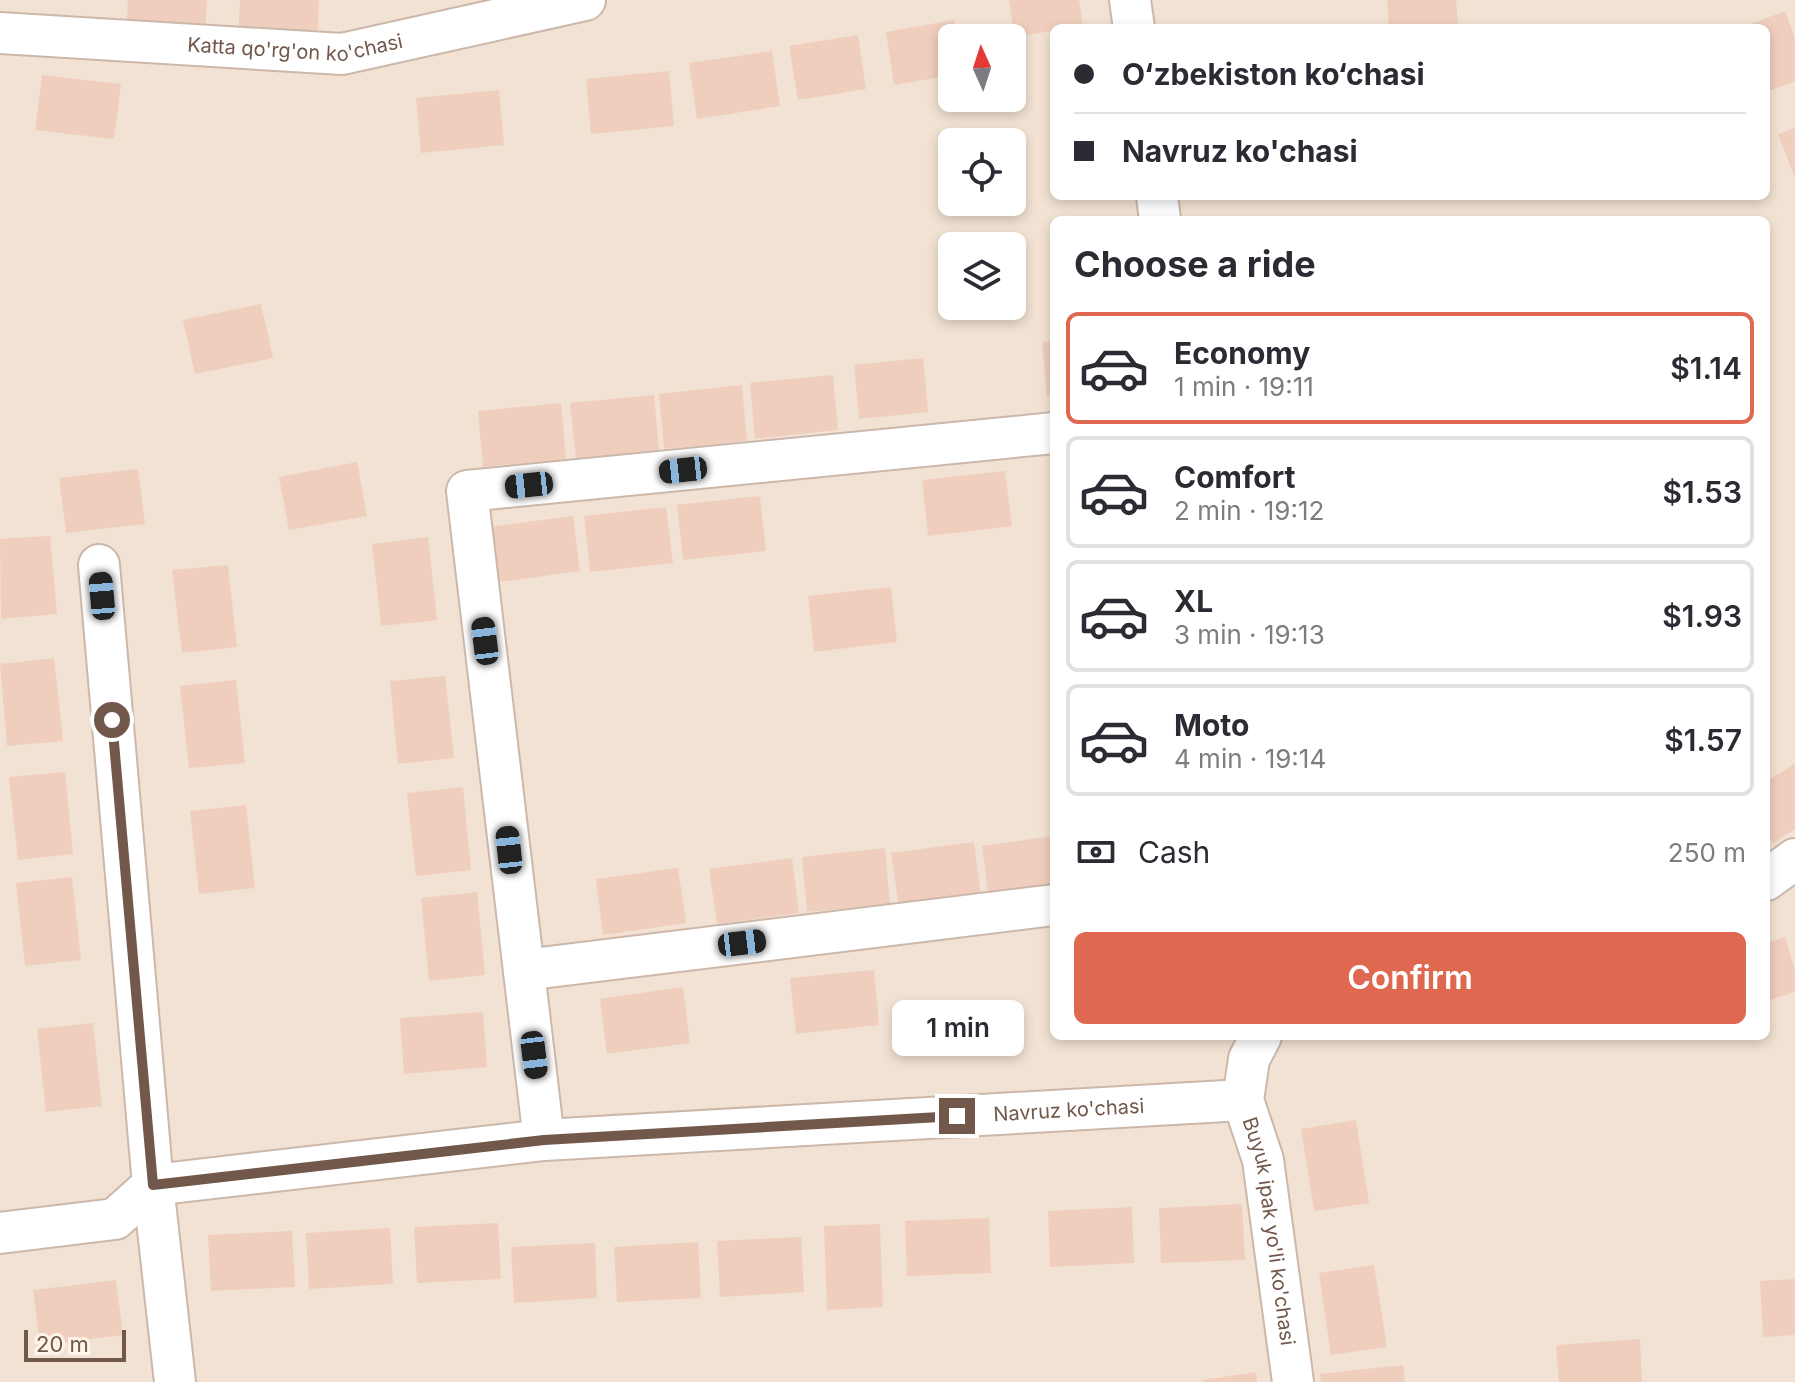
<!DOCTYPE html>
<html lang="en">
<head>
<meta charset="utf-8">
<style>
	body { margin:0; font-family:Inter,sans-serif; background:#f2f2f3; color:#2b2b33; height:100vh; display:flex; flex-direction:column; font-size:30px; white-space:nowrap }
	* { box-sizing:border-box; margin:0 }
	p { font-size:26px; color:#7c7c81 }
	.icon { flex:none; width:44px; height:44px; fill:none; stroke:currentColor; stroke-width:2; stroke-linecap:round; stroke-linejoin:round }
	.map { position:relative; flex:1; overflow:hidden }
	.details { position:absolute; left:1050px; top:216px; width:720px; height:824px; display:flex; flex-direction:column; background:#fff; border-radius:12px; box-shadow:0 4px 12px #0003 }
	.details>* { flex:none }
	.top-card { position:absolute; left:1050px; top:24px; width:720px; height:176px; border-radius:12px; box-shadow:0 4px 12px #0003; display:grid; align-content:center; height:176px; padding:0 24px; background:#fff }
	.needle { width:52px; rotate:357deg }
	.tools { position:absolute; left:938px; top:24px; display:grid; gap:16px }
	.tools a { display:grid; place-items:center; width:88px; height:88px; border-radius:12px; background:#fff; box-shadow:0 4px 12px #0003; font-size:40px }
	.scale { position:absolute; left:24px; bottom:20px; width:102px; box-sizing:border-box; padding-left:8px; border:4px solid #72574b; border-top:0; font-size:22px; line-height:28px; white-space:nowrap; color:#72574b; -webkit-text-stroke:6px #fef5ea; paint-order:stroke }
	.end { position:absolute; width:36px; height:36px; margin:-18px; border:10px solid #72574b; background:#fff; box-shadow:0 0 0 4px #fff }
	.from { border-radius:50% }
	.bubble { position:absolute; height:56px; border-radius:12px; background:#fff; box-shadow:0 4px 12px #0003; font-size:26px; font-weight:600; line-height:56px; text-align:center }
	.car { position:absolute; width:24px; height:48px; margin:-24px -12px; border-radius:10px; box-shadow:0 0 6px 2px #0007; background:linear-gradient(#222 24%,#8ab4d8 0 40%,#222 0 76%,#8ab4d8 0 86%,#222 0) }
	.top-card b { display:flex; align-items:center; gap:28px; height:76px; font-size:30px }
	.top-card b+b { border-top:2px solid #e1e1e2 }
	.top-card i { width:20px; height:20px; background:#2b2b33 }
	ul { padding:0; list-style:none }
	li { display:flex; align-items:center; gap:24px; height:112px; margin:0 16px 12px; padding:0 8px; border:4px solid #e1e1e2; border-radius:12px }
	li div { flex:1 }
	li b { display:block; font-size:30px }
	li em { font-style:normal; font-weight:600 }
	li.on { border-color:#de6850 }
	li>.icon { width:72px; height:72px; stroke-width:1.5 }
	h2 { padding:0 24px; font-size:36px; line-height:96px }
	.pay { display:flex; align-items:center; gap:20px; height:88px; padding:0 24px; font-size:30px }
	.pay p { margin-inline-start:auto }
	.cta { display:flex; gap:16px; margin-top:auto; padding:16px 24px }
	.cta a { flex:1; height:92px; border-radius:12px; background:#de6850; color:#fff; font-size:32px; font-weight:600; line-height:92px; text-align:center }
	.map>svg:first-child { display:block }
</style>
</head>
<body>
<div class="map">
<svg width="1795" height="1382" viewBox="0 0 1795 1382">
	<rect width="100%" height="100%" fill="#fbf1e4"/>
	<path fill="#f2e2d3" fill-rule="evenodd" d="M0 0H1795V1382H0ZM1054 28H1766V196H1054ZM952 38H1012V98H952ZM952 142H1012V202H952ZM1054 220H1766V1036H1054ZM952 246H1012V306H952Z"/>
	<path fill="#efcebd" d="M128 0H207L205 35 126 31Z
		M240 0H319L317 42 238 38Z
		M1009 0H1079L1083 26 1015 37Z
		M1387 0H1456L1458 25 1389 28Z
		M1785 11 1795 38V81L1766 92V28H1741Z
		M954 20 957 38H952V75L894 85 886 32Z
		M858 35 866 89 798 100 789 46Z
		M772 51 780 106 697 119 689 63Z
		M669 71 674 126 591 134 586 79Z
		M42 75 121 84 114 139 35 130Z
		M499 90 504 145 421 153 416 98Z
		M1795 128V178L1778 134Z
		M261 304 273 358 195 374 183 320Z
		M1054 341V395L1047 396 1042 342Z
		M923 358 928 412 859 419 854 365Z
		M833 375 838 430 755 439 750 383Z
		M742 385 747 441 664 449 659 394Z
		M654 395 659 450 576 459 570 403Z
		M561 403 566 459 483 467 478 411Z
		M357 462 367 516 289 530 279 477Z
		M138 469 145 524 66 533 59 478Z
		M1005 471 1012 526 928 536 922 480Z
		M760 496 766 551 683 560 677 505Z
		M666 507 673 563 590 572 584 516Z
		M573 516 580 571 498 582 490 527Z
		M50 536 57 614 1 619 0 539Z
		M428 537 437 620 381 626 372 544Z
		M228 565 237 647 182 653 172 570Z
		M891 587 897 642 814 652 808 596Z
		M54 658 63 741 7 746 0 664Z
		M445 676 454 758 398 764 390 681Z
		M236 680 245 763 189 768 180 686Z
		M1795 763V829L1773 843 1766 832V782Z
		M65 772 73 854 18 860 9 777Z
		M463 787 471 870 416 876 407 793Z
		M246 805 255 888 199 894 190 811Z
		M1054 836V893L989 901 982 846Z
		M974 842 981 897 899 908 891 853Z
		M885 848 890 904 807 912 802 857Z
		M792 858 799 913 717 924 709 869Z
		M678 868 686 923 603 935 596 879Z
		M72 877 81 960 25 966 16 883Z
		M477 892 485 975 429 981 421 898Z
		M1785 937 1795 970V992L1766 1001V943Z
		M874 970 879 1025 796 1034 790 978Z
		M683 987 690 1043 607 1054 600 999Z
		M483 1012 487 1067 404 1074 400 1018Z
		M93 1023 102 1106 46 1112 37 1029Z
		M1356 1120 1369 1203 1314 1211 1301 1129Z
		M1242 1204 1245 1260 1161 1263 1159 1208Z
		M1132 1207 1134 1263 1050 1267 1048 1211Z
		M989 1218 991 1273 907 1276 905 1221Z
		M498 1223 501 1279 417 1283 414 1227Z
		M880 1224 883 1307 827 1310 824 1226Z
		M390 1228 393 1284 309 1289 306 1233Z
		M292 1231 295 1287 211 1291 208 1235Z
		M801 1237 804 1292 720 1297 717 1241Z
		M698 1242 701 1298 617 1302 614 1247Z
		M595 1243 597 1298 514 1303 511 1247Z
		M1374 1265 1387 1347 1331 1355 1319 1273Z
		M1795 1279V1335L1763 1337 1760 1281Z
		M116 1280 123 1335 40 1345 33 1290Z
		M1640 1339 1642 1382H1559L1556 1345Z
		M1403 1365 1405 1382H1321L1320 1374Z
		M1256 1372 1257 1382H1203V1380Z"/>
	<g fill="none" stroke-linecap="round" stroke-linejoin="round">
		<g stroke="#ccb8ab" stroke-width="44">
			<g id="street">
				<path d="M1130 0 1134 28"/>
				<path id="s1" d="M0 33 342 54 585 0"/>
				<path d="M1157 196 1160 220"/>
				<path d="M99 565 153 1185 175 1382"/>
				<path d="M1766 880 1795 859"/>
				<path d="M524 970 1054 905"/>
				<path id="s2" d="M1261 1036 1249 1059 1243 1100 1263 1160 1293 1382"/>
				<path d="M544 1140 467 491 1054 433"/>
				<path id="s3" d="M0 1233 115 1219 153 1185 544 1140 1243 1100"/>
			</g>
		</g>
		<use href="#street" stroke="#fff" stroke-width="40"/>
	</g>
	<g fill="none" stroke-linecap="round" stroke-linejoin="round">
		<path stroke="#72574b" stroke-width="10" d="M112 720 153 1185 544 1140 957 1116"/>
	</g>
	<g text-anchor="middle" dominant-baseline="central" stroke-width="7" stroke-linejoin="round" paint-order="stroke">
		<g font-size="20" fill="#72574b" stroke="#fef5ea">
			<text stroke="none"><textPath href="#s1" startOffset="296">Katta qo'rg'on ko'chasi</textPath></text>
			<text stroke="none"><textPath href="#s3" startOffset="1086">Navruz ko'chasi</textPath></text>
			<text stroke="none"><textPath href="#s2" startOffset="202">Buyuk ipak yo'li ko'chasi</textPath></text>
		</g>
	</g>
</svg>
<div class="tools">
<a><svg class="needle" viewBox="-14 -14 28 28"><path d="M0-13l5 13h-10z" fill="#e53935"/><path d="M0 13l5-13h-10z" fill="#7c7c81"/></svg></a>
<a><svg class="icon" aria-label="locate" viewBox="0 0 24 24"><circle cx="12" cy="12" r="6"/><path d="M12 2v4M12 18v4M2 12h4M18 12h4"/></svg></a>
<a><svg class="icon" aria-label="layers" viewBox="0 0 24 24"><path d="M12 4l9 5-9 5-9-5zM3 14l9 5 9-5"/></svg></a>
</div>
<div class="scale">20 m</div>
<i class="end from" style="left:112px;top:720px"></i>
<i class="end" style="left:957px;top:1116px"></i>
<div class="bubble" style="left:892px;top:1000px;width:132px">1 min</div>
<i class="car" style="left:683px;top:470px;rotate:264deg"></i>
<i class="car" style="left:529px;top:485px;rotate:264deg"></i>
<i class="car" style="left:102px;top:596px;rotate:355deg"></i>
<i class="car" style="left:485px;top:641px;rotate:353deg"></i>
<i class="car" style="left:509px;top:850px;rotate:354deg"></i>
<i class="car" style="left:742px;top:943px;rotate:83deg"></i>
<i class="car" style="left:534px;top:1055px;rotate:173deg"></i>
<div class="top-card">
<b><i class="from"></i>O‘zbekiston ko‘chasi</b>
<b><i></i>Navruz ko'chasi</b>
</div>
<section class="details">
<h2>Choose a ride</h2>
<ul>
<li class="on"><svg class="icon" aria-label="car" viewBox="0 0 24 24"><path d="M5 17H2v-5l4-1 3-4h7l3 4 3 1v5h-3M9 17h6M6 11h13"/><circle cx="7" cy="17" r="2"/><circle cx="17" cy="17" r="2"/></svg><div><b>Economy</b><p>1 min · 19:11</p></div><em>$1.14</em></li>
<li><svg class="icon" aria-label="car" viewBox="0 0 24 24"><path d="M5 17H2v-5l4-1 3-4h7l3 4 3 1v5h-3M9 17h6M6 11h13"/><circle cx="7" cy="17" r="2"/><circle cx="17" cy="17" r="2"/></svg><div><b>Comfort</b><p>2 min · 19:12</p></div><em>$1.53</em></li>
<li><svg class="icon" aria-label="car" viewBox="0 0 24 24"><path d="M5 17H2v-5l4-1 3-4h7l3 4 3 1v5h-3M9 17h6M6 11h13"/><circle cx="7" cy="17" r="2"/><circle cx="17" cy="17" r="2"/></svg><div><b>XL</b><p>3 min · 19:13</p></div><em>$1.93</em></li>
<li><svg class="icon" aria-label="car" viewBox="0 0 24 24"><path d="M5 17H2v-5l4-1 3-4h7l3 4 3 1v5h-3M9 17h6M6 11h13"/><circle cx="7" cy="17" r="2"/><circle cx="17" cy="17" r="2"/></svg><div><b>Moto</b><p>4 min · 19:14</p></div><em>$1.57</em></li>
</ul>
<div class="pay"><svg class="icon" aria-label="cash" viewBox="0 0 24 24"><path d="M3 7h18v10H3z"/><circle cx="12" cy="12" r="2"/></svg>Cash<p>250 m</p></div>
<div class="cta"><a>Confirm</a></div>
</section>
</div>
</body>
</html>
